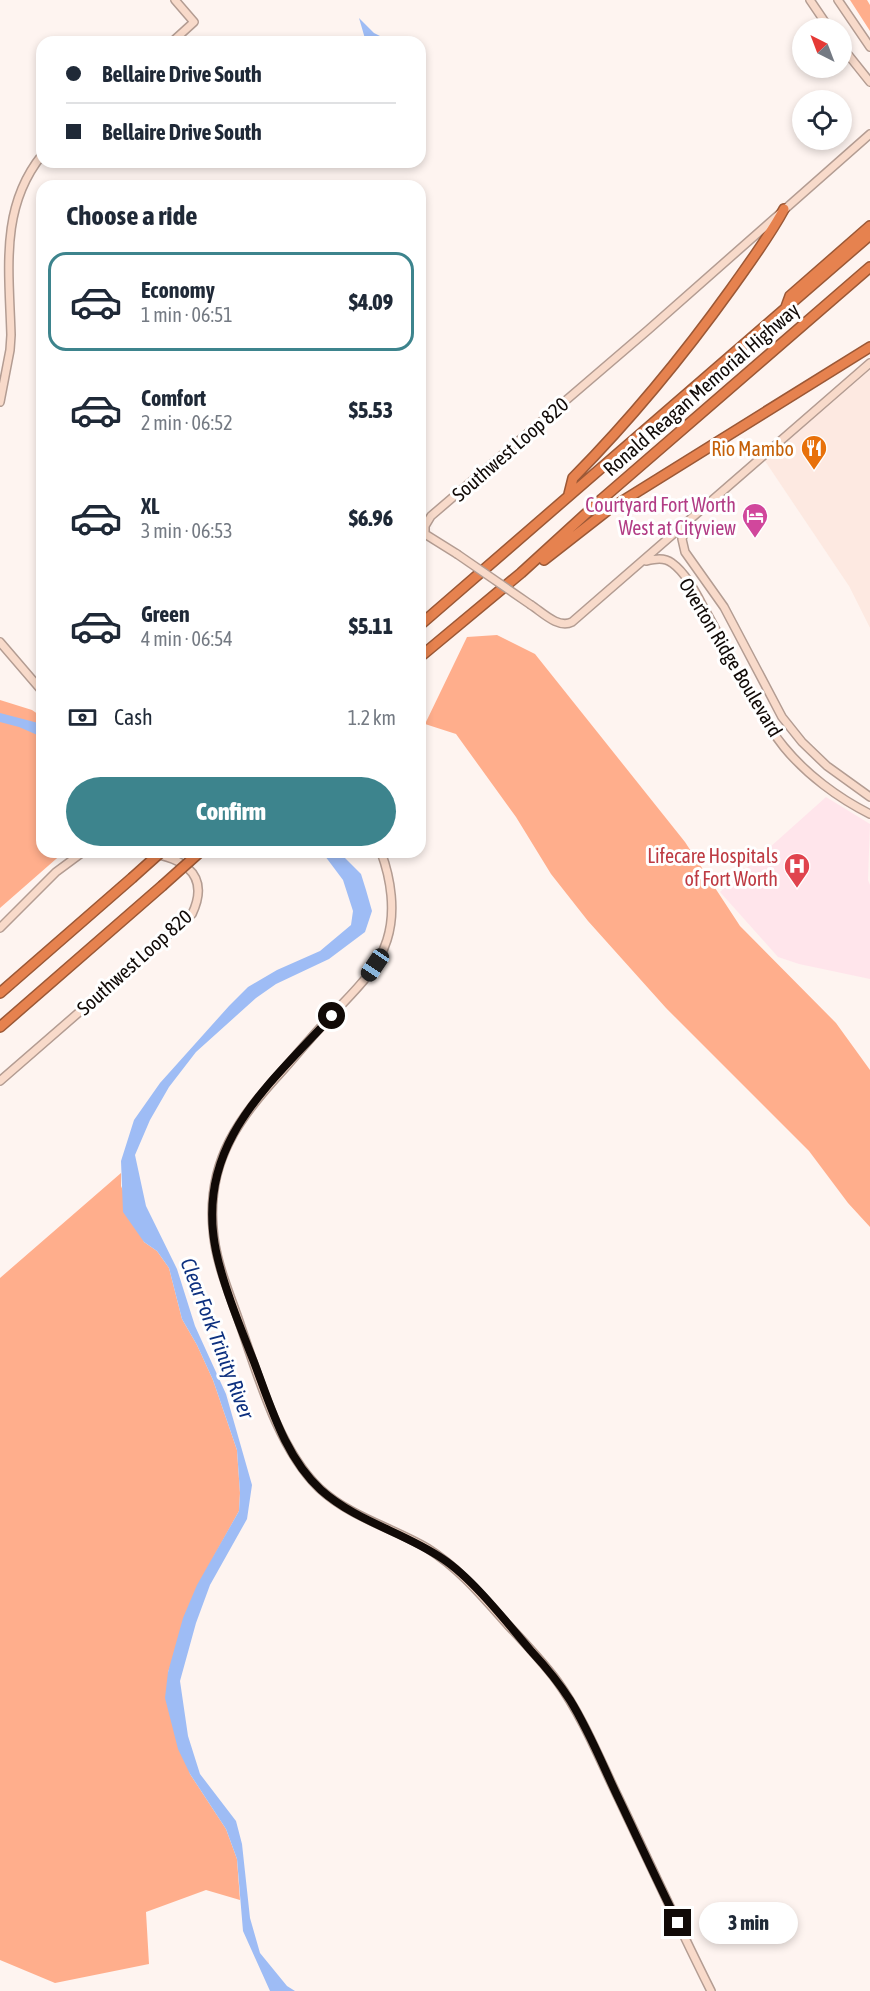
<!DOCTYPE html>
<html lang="en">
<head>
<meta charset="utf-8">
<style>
	body { margin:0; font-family:"Asap Condensed",sans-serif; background:#f6f6f7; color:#1f2937; height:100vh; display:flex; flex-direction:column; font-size:22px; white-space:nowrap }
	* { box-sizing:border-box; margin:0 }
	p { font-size:20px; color:#747a83 }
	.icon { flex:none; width:33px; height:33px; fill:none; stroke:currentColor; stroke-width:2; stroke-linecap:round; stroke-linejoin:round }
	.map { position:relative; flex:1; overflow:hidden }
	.drawer { position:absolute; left:36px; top:180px; width:390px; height:678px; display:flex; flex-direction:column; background:#fff; border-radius:18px; box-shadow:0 3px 9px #0003 }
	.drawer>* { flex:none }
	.top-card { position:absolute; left:36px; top:36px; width:390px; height:132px; border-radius:18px; box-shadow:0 3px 9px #0003; display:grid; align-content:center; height:132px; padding:0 30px; background:#fff }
	.needle { width:39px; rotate:318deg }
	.controls { position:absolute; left:792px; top:18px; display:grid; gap:12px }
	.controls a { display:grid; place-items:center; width:60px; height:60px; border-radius:50%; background:#fff; box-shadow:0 3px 9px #0003; font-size:30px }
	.end { position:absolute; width:27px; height:27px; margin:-14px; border:8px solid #110a07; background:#fff; box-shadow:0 0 0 3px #fff }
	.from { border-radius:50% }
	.bubble { position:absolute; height:42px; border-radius:21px; background:#fff; box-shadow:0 3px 9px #0003; font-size:20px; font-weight:800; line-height:42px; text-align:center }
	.car { position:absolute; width:18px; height:36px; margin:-18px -9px; border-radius:8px; box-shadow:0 0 4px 2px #0007; background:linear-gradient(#222 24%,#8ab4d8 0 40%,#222 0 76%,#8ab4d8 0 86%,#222 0) }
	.top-card b { display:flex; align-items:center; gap:21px; height:57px; font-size:22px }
	.top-card b+b { border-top:2px solid #e0e1e3 }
	.top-card i { width:15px; height:15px; background:#1f2937 }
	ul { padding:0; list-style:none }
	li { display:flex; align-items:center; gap:18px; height:99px; margin:0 12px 9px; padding:0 18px; border:3px solid transparent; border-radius:18px }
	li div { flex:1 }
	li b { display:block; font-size:22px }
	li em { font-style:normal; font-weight:800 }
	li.on { border-color:#3d848d }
	li>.icon { width:54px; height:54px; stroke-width:1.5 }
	h2 { padding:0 30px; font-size:27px; line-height:72px }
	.pay { display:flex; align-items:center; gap:15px; height:66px; padding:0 30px; font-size:22px }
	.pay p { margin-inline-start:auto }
	.button { display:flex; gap:12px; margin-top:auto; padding:12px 30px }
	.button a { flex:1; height:69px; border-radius:36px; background:#3d848d; color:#fff; font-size:24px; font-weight:800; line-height:69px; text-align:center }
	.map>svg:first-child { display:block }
</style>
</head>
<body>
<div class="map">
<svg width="870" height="1991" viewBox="0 0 870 1991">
	<rect width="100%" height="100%" fill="#fef4f0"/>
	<path fill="#fde9e1" d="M870 363V628L849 586 763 458Z"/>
	<path fill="#ffe5eb" d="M826 797 870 824 868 880 870 885V979L799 964 778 957 720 892Z"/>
	<path fill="#ffae8c" d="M850 0H867L870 5V31Z
		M497 635 535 654 685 842 740 926 836 1023 870 1070V1227L848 1203 809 1151 666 1008 588 921 551 874 516 817 456 734 425 724 467 637Z
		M0 700 32 710 42 717V852H64L0 908Z
		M121 1173V1186L144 1242 157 1251 169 1268 182 1319 197 1345 213 1380 237 1450 240 1493 239 1511 214 1556 168 1672 190 1774 226 1829 237 1859 240 1900 206 1890 146 1912 149 1964 55 1983 0 1960V1278Z"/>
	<path fill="#9ebcf5" d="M359 18 374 33 392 42H366Z
		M0 713 42 724V737L19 727 0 722Z
		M322 852H339L361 874 366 890 372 911 365 932 329 959 276 984 256 998 196 1052 169 1087 150 1120 135 1155 146 1206 177 1269 195 1326 226 1394 252 1485 247 1519 210 1585 196 1623 180 1681 188 1736 200 1774 236 1821 242 1844 250 1918 260 1953 287 1986 295 1991H270L243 1931 237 1859 226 1829 190 1774 178 1749 165 1698 168 1672 183 1618 197 1585 239 1511 240 1493 237 1450 213 1380 197 1345 182 1319 169 1268 157 1251 144 1242 123 1212 121 1161 134 1120 160 1083 229 1006 248 987 277 970 320 951 351 925 353 911 343 880Z"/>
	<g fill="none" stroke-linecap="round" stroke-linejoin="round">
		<g stroke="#b39c92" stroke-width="10">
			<path id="secondary" d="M810 0 829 28
				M838 0 870 47
				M172 42 194 22 175 0
				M842 47 870 82
				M0 402 10 350 11 335C9 268 0 207 42 155
				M687 525 682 539 685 552 724 607 782 717 802 742 827 766 870 797
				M457 554 425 534V526L431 516 648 330 870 134
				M646 561C655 559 664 557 672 563 686 573 696 593 704 608 730 653 751 706 784 747 806 774 838 798 870 814
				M531 605C542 612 558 629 572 622L870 363
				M0 642 42 691
				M381 852C391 879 396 912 387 940 377 972 351 994 330 1017 314 1034 299 1052 284 1069 240 1117 207 1159 213 1228 215 1262 230 1294 241 1327 259 1379 279 1449 319 1488 350 1517 391 1527 427 1548 459 1568 482 1596 507 1624 524 1642 542 1661 557 1681 583 1717 599 1758 618 1797 649 1862 679 1927 711 1991
				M0 928 56 872 83 852
				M0 1081 192 914C213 870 176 855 139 852"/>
		</g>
		<g stroke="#9b5836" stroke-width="12">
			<path id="highway" d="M786 307 790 296 870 226
				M569 494 573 478C631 419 683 356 731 289 750 262 769 237 784 209
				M544 560 608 510 870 347
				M420 625 870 235
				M420 657 521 573 602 499 870 267
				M0 993 132 878
				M0 1027 162 886"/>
		</g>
		<use href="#secondary" stroke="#f8daca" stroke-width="7"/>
		<use href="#highway" stroke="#e6824f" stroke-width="9"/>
		<g stroke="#b39c92" stroke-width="10" stroke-linecap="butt">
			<path id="secondary-bridge" d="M457 554 531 605"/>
		</g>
		<g stroke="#9b5836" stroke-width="12" stroke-linecap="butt">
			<path id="highway-bridge" d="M132 878 161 852
				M162 886 200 852"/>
		</g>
		<use href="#secondary-bridge" stroke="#f8daca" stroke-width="7"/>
		<use href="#highway-bridge" stroke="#e6824f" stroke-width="9"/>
	</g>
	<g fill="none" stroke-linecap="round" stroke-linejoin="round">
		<path stroke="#110a07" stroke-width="8" d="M332 1016C268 1086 194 1145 216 1251 223 1285 241 1329 254 1362 271 1407 285 1457 321 1490 357 1522 404 1532 443 1559 473 1579 508 1624 532 1652 546 1667 559 1683 570 1700 588 1729 601 1761 615 1791 636 1835 656 1879 678 1923"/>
	</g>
	<defs>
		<g id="restaurant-pin" transform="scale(1.35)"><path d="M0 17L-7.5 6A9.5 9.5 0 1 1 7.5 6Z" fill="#e8710a" stroke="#fff"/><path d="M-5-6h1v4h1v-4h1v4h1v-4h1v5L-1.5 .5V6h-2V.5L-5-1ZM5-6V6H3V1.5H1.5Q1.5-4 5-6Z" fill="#fff"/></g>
		<g id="hotel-pin" transform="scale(1.35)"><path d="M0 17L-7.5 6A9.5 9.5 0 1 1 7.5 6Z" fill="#d1479c" stroke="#fff"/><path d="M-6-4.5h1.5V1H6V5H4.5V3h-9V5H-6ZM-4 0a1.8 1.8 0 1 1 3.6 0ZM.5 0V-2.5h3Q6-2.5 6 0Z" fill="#fff"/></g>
		<g id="hospital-pin" transform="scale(1.35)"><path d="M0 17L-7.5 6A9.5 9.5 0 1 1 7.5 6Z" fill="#e0444e" stroke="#fff"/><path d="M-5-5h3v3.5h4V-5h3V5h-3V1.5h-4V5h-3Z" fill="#fff"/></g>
	</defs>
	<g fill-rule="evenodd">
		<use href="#restaurant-pin" x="814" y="448"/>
		<use href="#hotel-pin" x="755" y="516"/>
		<use href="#hospital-pin" x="797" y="866"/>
	</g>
	<g text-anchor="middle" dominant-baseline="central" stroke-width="6" stroke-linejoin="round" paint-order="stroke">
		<g font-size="20" fill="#110a07" stroke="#fff">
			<text transform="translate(701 389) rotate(-41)">Ronald Reagan Memorial Highway</text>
			<text transform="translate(510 449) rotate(-41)">Southwest Loop 820</text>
			<text transform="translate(731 657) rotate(59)">Overton Ridge Boulevard</text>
			<text transform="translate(134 962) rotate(-42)">Southwest Loop 820</text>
		</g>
		<g font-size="20" fill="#c56008" stroke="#fff" text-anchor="end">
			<text x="794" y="448">Rio Mambo</text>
		</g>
		<g font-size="20" fill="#b23c85" stroke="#fff" text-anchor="end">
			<text x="736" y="504">Courtyard Fort Worth<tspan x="736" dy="23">West at Cityview</tspan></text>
		</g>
		<g font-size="20" fill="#be3a42" stroke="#fff" text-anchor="end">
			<text x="778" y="855">Lifecare Hospitals<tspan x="778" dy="23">of Fort Worth</tspan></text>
		</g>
		<g font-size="21" font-style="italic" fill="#0d307f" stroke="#fff">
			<text transform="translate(218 1338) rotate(69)">Clear Fork Trinity River</text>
		</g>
	</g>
</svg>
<div class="controls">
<a><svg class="needle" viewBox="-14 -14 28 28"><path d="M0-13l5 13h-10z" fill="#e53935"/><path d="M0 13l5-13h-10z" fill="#747a83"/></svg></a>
<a><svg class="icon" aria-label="locate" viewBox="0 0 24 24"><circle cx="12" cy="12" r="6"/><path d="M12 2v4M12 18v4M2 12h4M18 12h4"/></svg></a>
</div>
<i class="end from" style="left:332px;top:1016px"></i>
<i class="end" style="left:678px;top:1923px"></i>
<div class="bubble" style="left:699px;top:1902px;width:99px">3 min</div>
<i class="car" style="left:375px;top:965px;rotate:214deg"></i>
<div class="top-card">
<b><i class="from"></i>Bellaire Drive South</b>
<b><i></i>Bellaire Drive South</b>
</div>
<section class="drawer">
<h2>Choose a ride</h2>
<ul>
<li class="on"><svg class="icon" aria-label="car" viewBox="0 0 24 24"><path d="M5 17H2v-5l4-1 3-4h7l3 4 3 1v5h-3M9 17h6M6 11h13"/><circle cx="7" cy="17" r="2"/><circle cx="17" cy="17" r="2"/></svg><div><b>Economy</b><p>1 min · 06:51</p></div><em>$4.09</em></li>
<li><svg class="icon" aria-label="car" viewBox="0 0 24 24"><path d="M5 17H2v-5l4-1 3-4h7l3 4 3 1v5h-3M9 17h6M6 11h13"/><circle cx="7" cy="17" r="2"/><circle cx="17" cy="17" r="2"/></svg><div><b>Comfort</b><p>2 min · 06:52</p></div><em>$5.53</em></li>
<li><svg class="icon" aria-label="car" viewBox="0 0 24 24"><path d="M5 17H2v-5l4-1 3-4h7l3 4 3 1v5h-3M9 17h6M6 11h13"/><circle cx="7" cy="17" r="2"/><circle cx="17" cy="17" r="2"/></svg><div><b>XL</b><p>3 min · 06:53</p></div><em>$6.96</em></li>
<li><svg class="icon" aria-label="car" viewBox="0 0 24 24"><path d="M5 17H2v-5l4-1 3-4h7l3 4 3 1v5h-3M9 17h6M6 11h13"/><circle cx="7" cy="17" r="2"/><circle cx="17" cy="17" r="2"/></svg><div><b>Green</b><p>4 min · 06:54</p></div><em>$5.11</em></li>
</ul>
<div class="pay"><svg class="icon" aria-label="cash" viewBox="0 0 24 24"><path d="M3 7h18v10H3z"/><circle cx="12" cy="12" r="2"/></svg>Cash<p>1.2 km</p></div>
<div class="button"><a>Confirm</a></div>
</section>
</div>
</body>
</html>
